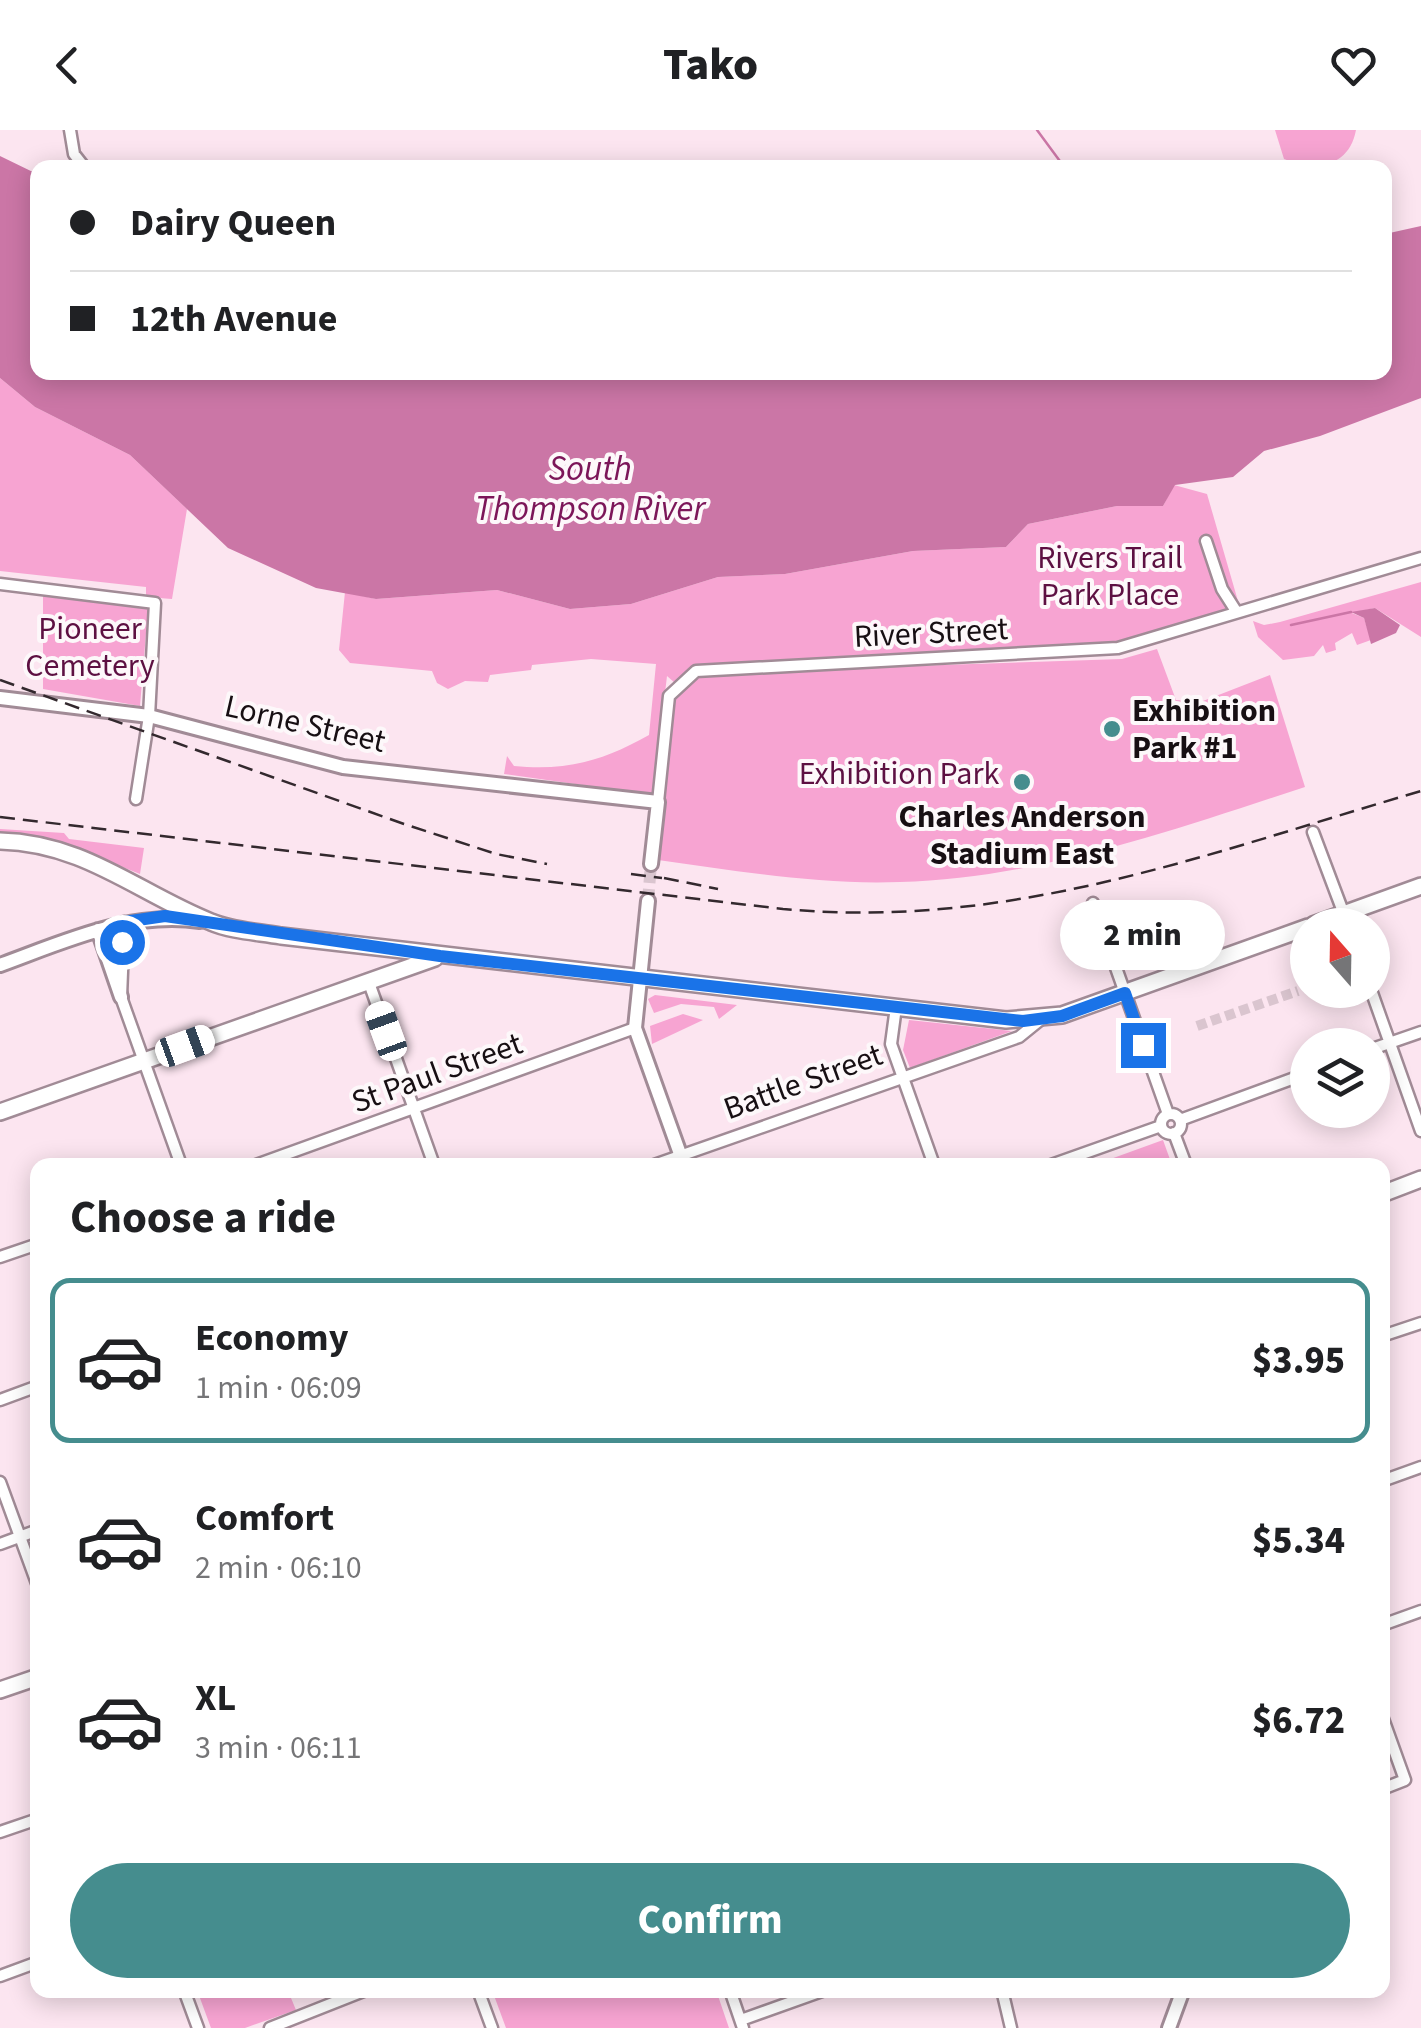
<!DOCTYPE html>
<html lang="en">
<head>
<meta charset="utf-8">
<style>
	body { margin:0; font-family:"Source Sans 3",sans-serif; background:#f2f2f2; color:#202124; height:100vh; display:flex; flex-direction:column; font-size:38px; white-space:nowrap }
	* { box-sizing:border-box; margin:0 }
	p { font-size:32px; color:#757577 }
	.icon { flex:none; width:55px; height:55px; fill:none; stroke:currentColor; stroke-width:2; stroke-linecap:round; stroke-linejoin:round }
	.map { position:relative; flex:1; overflow:hidden }
	.panel { position:absolute; left:30px; top:1028px; width:1360px; height:840px; display:flex; flex-direction:column; background:#fff; border-radius:20px; box-shadow:0 5px 25px #0003 }
	.panel>* { flex:none }
	.guide { position:absolute; left:30px; top:30px; width:1362px; height:220px; border-radius:20px; box-shadow:0 5px 25px #0003; display:grid; align-content:center; height:220px; padding:0 40px; background:#fff }
	.needle { width:65px; rotate:340deg }
	.controls { position:absolute; left:1290px; top:778px; display:grid; gap:20px }
	.controls a { display:grid; place-items:center; width:100px; height:100px; border-radius:50%; background:#fff; box-shadow:0 5px 25px #0003; font-size:50px }
	.end { position:absolute; width:45px; height:45px; margin:-22px; border:12px solid #1a73e8; background:#fff; box-shadow:0 0 0 5px #fff }
	.from { border-radius:50% }
	.bubble { position:absolute; height:70px; border-radius:35px; background:#fff; box-shadow:0 5px 25px #0003; font-size:32px; font-weight:800; line-height:70px; text-align:center }
	.car { position:absolute; width:30px; height:60px; margin:-30px -15px; border-radius:12px; box-shadow:0 0 8px 2px #0007; background:linear-gradient(#fff 24%,#345 0 40%,#fff 0 76%,#345 0 86%,#fff 0) }
	.guide b { display:flex; align-items:center; gap:35px; height:95px; font-size:38px }
	.guide b+b { border-top:2px solid #e0e0e0 }
	.guide i { width:25px; height:25px; background:#202124 }
	ul { padding:0; list-style:none }
	li { display:flex; align-items:center; gap:30px; height:165px; margin:0 20px 15px; padding:0 20px; border:5px solid transparent; border-radius:20px }
	li div { flex:1 }
	li b { display:block; font-size:38px }
	li em { font-style:normal; font-weight:800 }
	li.selected { border-color:#458d8e }
	li>.icon { width:90px; height:90px; stroke-width:1.5 }
	h2 { padding:0 40px; font-size:45px; line-height:120px }
	.cta { display:flex; gap:20px; margin-top:auto; padding:20px 40px }
	.cta a { flex:1; height:115px; border-radius:60px; background:#458d8e; color:#fff; font-size:40px; font-weight:800; line-height:115px; text-align:center }
	header { display:flex; justify-content:space-between; align-items:center; height:130px; padding:0 40px; background:#fff; font-size:45px; font-weight:800 }
	.map>svg:first-child { display:block }
</style>
</head>
<body>
<header><svg class="icon" aria-label="back" viewBox="0 0 24 24"><path d="M15 5l-7 7 7 7"/></svg>Tako<svg class="icon" aria-label="heart" viewBox="0 0 24 24"><path d="M12 20l-8-8c-3-5 5-10 8-4 3-6 11-1 8 4z"/></svg></header>
<div class="map">
<svg width="1421" height="1898" viewBox="0 0 1421 1898">
	<rect width="100%" height="100%" fill="#fce5f0"/>
	<path fill="#f7a4d2" d="M1275 0H1356C1349 38 1315 41 1284 29Z
		M0 248 35 277 130 325 187 379 172 469 146 467V457L0 441Z
		M1174 355 1207 364 1240 478 1118 515 694 538 675 553 667 546 653 665 504 644 507 626 514 636C567 641 603 631 649 605L656 534 591 529 532 535 531 540 490 545 488 552 465 551 448 559 437 553 432 541 350 533 339 520 345 462 376 469 497 460 570 479 631 474 718 447 785 444 913 421 1006 417 1028 394 1117 376H1163Z
		M1421 452V507L1375 478 1352 483 1364 488 1371 510 1357 515 1352 503 1335 513 1336 520 1326 523 1323 515 1314 526 1283 530 1258 507 1253 491 1264 495 1280 492Z
		M43 463 148 479 140 576 43 559Z
		M1157 519 1176 570 1203 571 1270 545 1305 657C1173 700 1040 748 900 752 818 755 738 741 658 730L673 567 698 543 1122 529Z
		M0 699 64 703 69 709 144 718 140 744 87 723 0 706Z
		M655 865 737 875 719 889 714 877 681 874 654 883 648 869Z
		M683 884 703 890 652 914 650 896Z
		M909 890 1012 901 910 938 903 920Z
		M1163 1010 1172 1035H1094Z
		M197 1860H264L266 1866 291 1868 296 1880 245 1898H211Z
		M492 1860H716L729 1898H506Z"/>
	<path fill="#cb76a6" d="M0 26 37 44 38 242H1385V104L1421 96V268L1320 306 1264 321 1233 347 1175 355 1163 376H1117L1028 394 1006 417 913 421 785 444 718 447 631 474 570 479 497 460 376 469 316 458 228 418 130 325 35 277 0 248Z
		M1375 478 1400 495 1396 503 1371 514 1364 488 1351 482Z"/>
	<g fill="none" stroke-linecap="round" stroke-linejoin="round">
		<path stroke="#cb76a6" stroke-width="2.5" d="M1037 0 1065 38
			M1291 495 1351 482"/>
		<path stroke="#dac5cf" stroke-width="10" stroke-dasharray="10 5" stroke-linecap="butt" d="M1197 896 1298 861"/>
		<path stroke="#dac5cf" stroke-width="12" stroke-dasharray="12 6" stroke-linecap="butt" d="M648 771 651 734"/>
		<g stroke="#a18b96" stroke-width="15">
			<path id="minor" d="M70 0 74 24 85 38
				M1206 411 1222 459 1236 481
				M0 454 155 473 149 586 136 669
				M658 672 669 566 696 541 1118 518 1421 428
				M1313 702 1348 795
				M1093 773 1168 984
				M124 792 121 867 181 1035
				M368 850 434 1035
				M1371 860 1421 1001
				M896 877 891 914 934 1035
				M1372 919 1421 902
				M1161 994a10 10 0 1 1 20 0a10 10 0 1 1-20 0Z
				M1180 990 1308 943
				M1174 1003 1186 1035
				M256 1035 635 898
				M654 1035 1019 907 1040 890
				M1051 1035 1161 996
				M0 1127 38 1114
				M1382 1206 1421 1193
				M0 1270 38 1256
				M1382 1351 1421 1337
				M0 1352 38 1456
				M0 1414 38 1400
				M1382 1495 1421 1481
				M1382 1586 1405 1650 1382 1659
				M0 1702 38 1689
				M0 1846 38 1832
				M184 1860 198 1898
				M478 1860 492 1898
				M730 1860 743 1898
				M1002 1860 1011 1898
				M741 1890 825 1860
				M270 1898 366 1860"/>
		</g>
		<g stroke="#a18b96" stroke-width="18">
			<path id="tertiary" d="M0 568 149 586 343 637 658 672 651 734
				M648 771 635 898 684 1035
				M98 800 121 867
				M0 835C66 811 129 781 200 791
				M1169 1898 1183 1860"/>
		</g>
		<g stroke="#a18b96" stroke-width="20">
			<path id="secondary" d="M0 711C85 713 138 763 211 792 232 801 259 802 281 806L1006 890 1062 885 1308 797
				M1313 795 1421 756
				M0 982 435 828
				M1382 1064 1421 1049
				M0 1560 38 1547"/>
		</g>
		<use href="#minor" stroke="#fff" stroke-width="10"/>
		<use href="#tertiary" stroke="#fff" stroke-width="12"/>
		<use href="#secondary" stroke="#fff" stroke-width="15"/>
		<path stroke="#33292e" stroke-width="2.5" stroke-dasharray="15 8" stroke-linecap="butt" d="M0 550 404 694 496 724 547 734
			M0 687 783 779C1012 800 1205 724 1421 661
			M631 744 662 748
			M664 748 718 759"/>
	</g>
	<g fill="none" stroke-linecap="round" stroke-linejoin="round">
		<path stroke="#1a73e8" stroke-width="12" d="M122 812 124 792 165 786 440 826 1023 891 1062 886 1125 863 1143 915"/>
	</g>
	<g fill="#458d8e" stroke="#fdf8fa" stroke-width="4">
		<circle cx="1112" cy="599" r="10"/>
		<circle cx="1022" cy="652" r="10"/>
	</g>
	<g text-anchor="middle" dominant-baseline="central" stroke-width="8" stroke-linejoin="round" paint-order="stroke">
		<g font-size="32" fill="#5d1042" stroke="#fdf8fa">
			<text x="1110" y="428">Rivers Trail<tspan x="1110" dy="37">Park Place</tspan></text>
			<text x="90" y="499">Pioneer<tspan x="90" dy="37">Cemetery</tspan></text>
			<text x="899" y="644">Exhibition Park</text>
		</g>
		<g font-size="32" fill="#170f13" stroke="#fdf8fa">
			<text transform="translate(931 503) rotate(-3)">River Street</text>
			<text transform="translate(305 594) rotate(13)">Lorne Street</text>
			<text transform="translate(437 943) rotate(-20)">St Paul Street</text>
			<text transform="translate(803 952) rotate(-20)">Battle Street</text>
		</g>
		<g font-size="32" font-weight="bold" fill="#170f13" stroke="#fdf8fa" text-anchor="start">
			<text x="1132" y="581">Exhibition<tspan x="1132" dy="37">Park #1</tspan></text>
			<text x="1022" y="687" text-anchor="middle">Charles Anderson<tspan x="1022" dy="37">Stadium East</tspan></text>
		</g>
		<g font-size="35" font-style="italic" fill="#7c1659" stroke="#fdf8fa">
			<text x="590" y="339">South<tspan x="590" dy="40">Thompson River</tspan></text>
		</g>
	</g>
</svg>
<div class="controls">
<a><svg class="needle" viewBox="-14 -14 28 28"><path d="M0-13l5 13h-10z" fill="#e53935"/><path d="M0 13l5-13h-10z" fill="#757577"/></svg></a>
<a><svg class="icon" aria-label="layers" viewBox="0 0 24 24"><path d="M12 4l9 5-9 5-9-5zM3 14l9 5 9-5"/></svg></a>
</div>
<i class="end from" style="left:122px;top:812px"></i>
<i class="end" style="left:1143px;top:915px"></i>
<div class="bubble" style="left:1060px;top:770px;width:165px">2 min</div>
<i class="car" style="left:386px;top:901px;rotate:340deg"></i>
<i class="car" style="left:185px;top:916px;rotate:70deg"></i>
<div class="guide">
<b><i class="from"></i>Dairy Queen</b>
<b><i></i>12th Avenue</b>
</div>
<section class="panel">
<h2>Choose a ride</h2>
<ul>
<li class="selected"><svg class="icon" aria-label="car" viewBox="0 0 24 24"><path d="M5 17H2v-5l4-1 3-4h7l3 4 3 1v5h-3M9 17h6M6 11h13"/><circle cx="7" cy="17" r="2"/><circle cx="17" cy="17" r="2"/></svg><div><b>Economy</b><p>1 min · 06:09</p></div><em>$3.95</em></li>
<li><svg class="icon" aria-label="car" viewBox="0 0 24 24"><path d="M5 17H2v-5l4-1 3-4h7l3 4 3 1v5h-3M9 17h6M6 11h13"/><circle cx="7" cy="17" r="2"/><circle cx="17" cy="17" r="2"/></svg><div><b>Comfort</b><p>2 min · 06:10</p></div><em>$5.34</em></li>
<li><svg class="icon" aria-label="car" viewBox="0 0 24 24"><path d="M5 17H2v-5l4-1 3-4h7l3 4 3 1v5h-3M9 17h6M6 11h13"/><circle cx="7" cy="17" r="2"/><circle cx="17" cy="17" r="2"/></svg><div><b>XL</b><p>3 min · 06:11</p></div><em>$6.72</em></li>
</ul>
<div class="cta"><a>Confirm</a></div>
</section>
</div>
</body>
</html>
